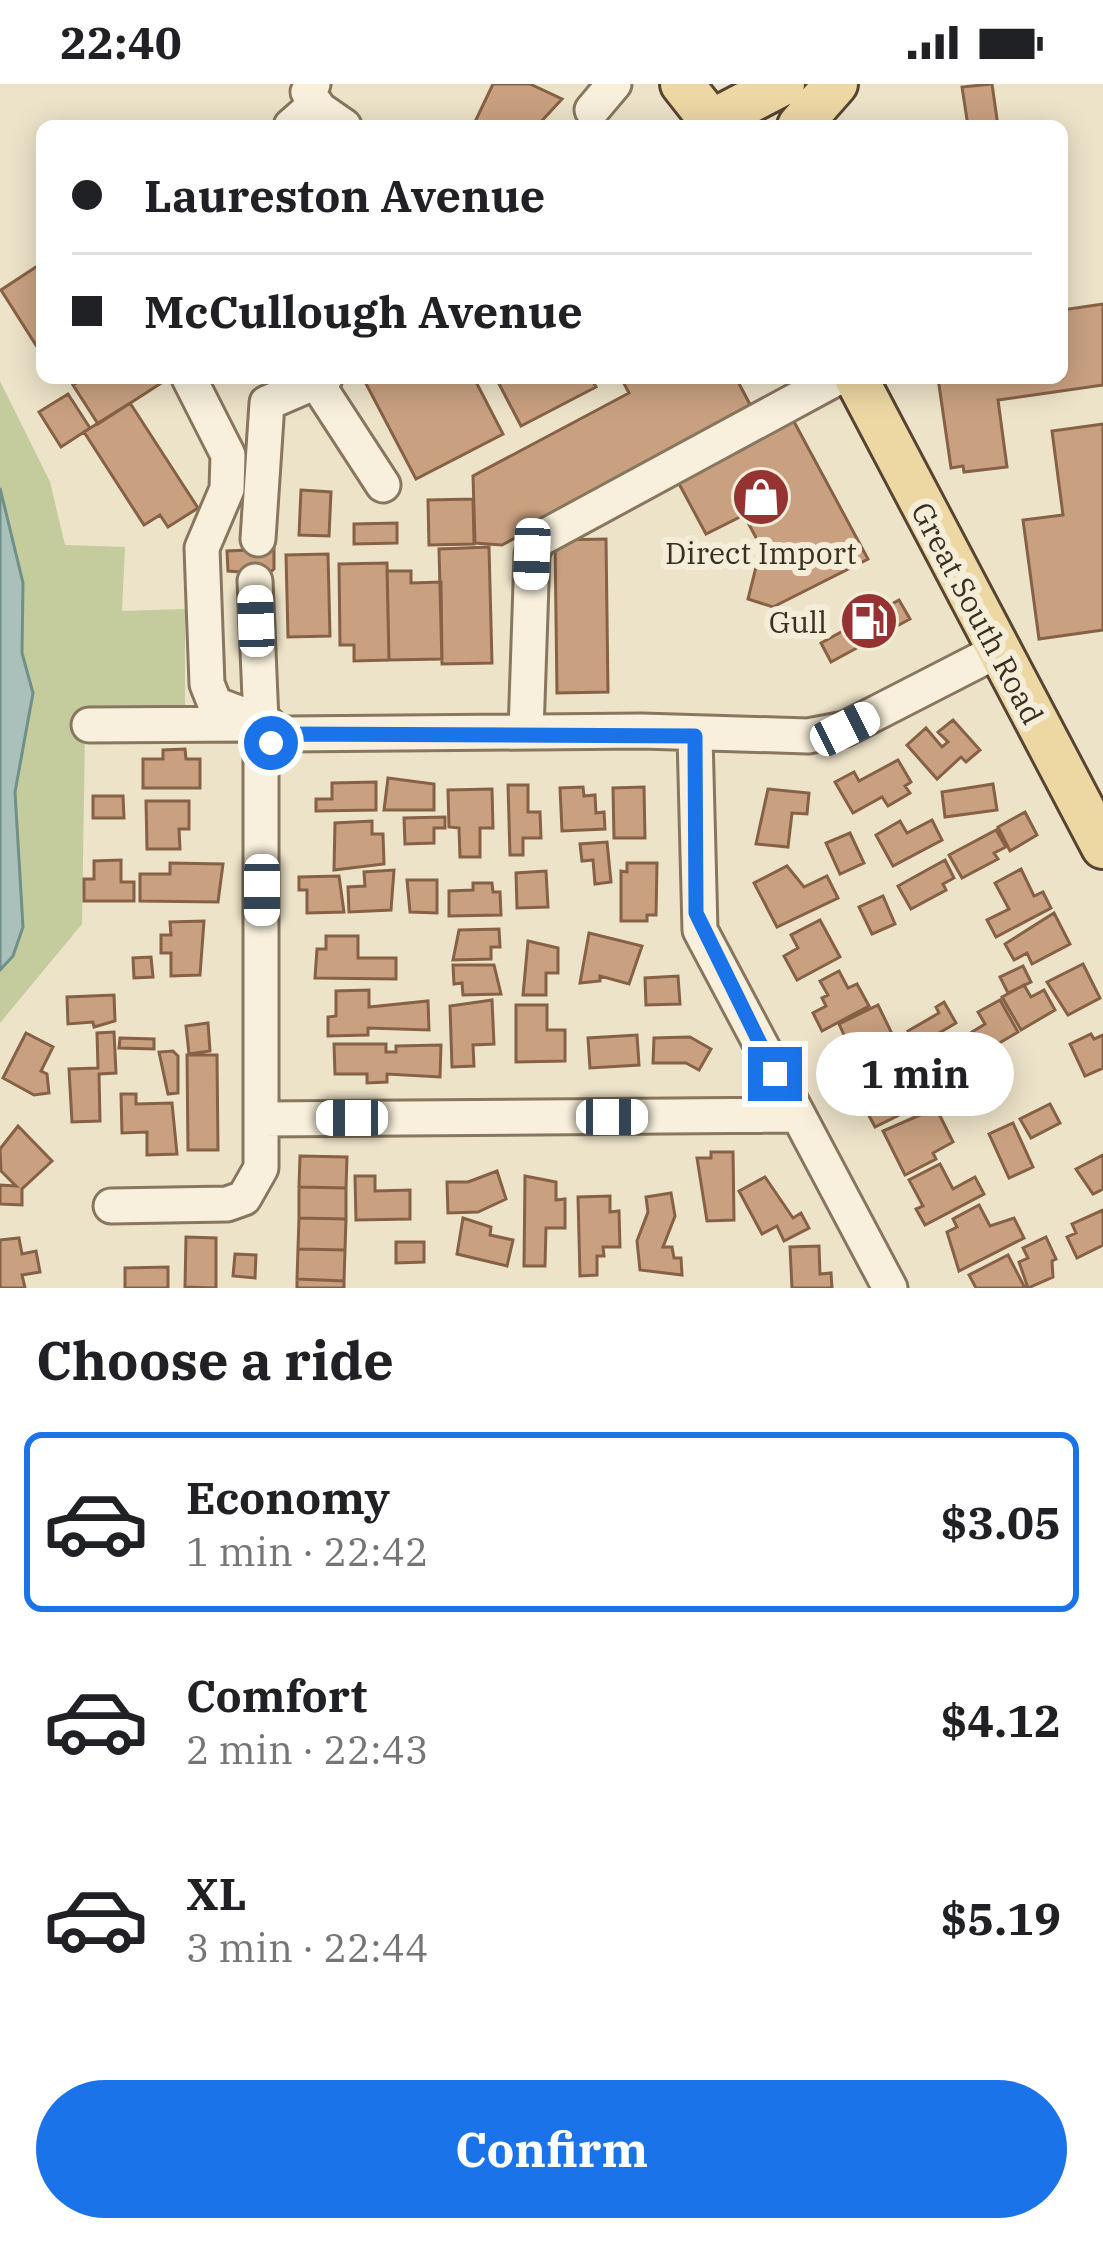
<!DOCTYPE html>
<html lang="en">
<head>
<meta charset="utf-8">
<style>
	body { margin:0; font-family:"IBM Plex Serif",serif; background:#f6f6f6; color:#202124; height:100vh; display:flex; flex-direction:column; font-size:45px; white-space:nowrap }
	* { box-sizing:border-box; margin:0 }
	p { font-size:39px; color:#757577 }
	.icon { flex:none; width:66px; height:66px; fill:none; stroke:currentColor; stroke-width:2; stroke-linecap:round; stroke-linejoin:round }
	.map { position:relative; height:1204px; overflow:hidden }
	.sheet { display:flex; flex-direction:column; background:#fff; flex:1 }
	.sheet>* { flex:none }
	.top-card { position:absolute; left:36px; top:36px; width:1032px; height:264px; border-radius:18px; box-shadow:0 6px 30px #0003; display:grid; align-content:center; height:264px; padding:0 36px; background:#fff }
	.end { position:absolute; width:54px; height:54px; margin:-27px; border:15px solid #1a73e8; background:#fff; box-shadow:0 0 0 6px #fff }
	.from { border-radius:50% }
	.bubble { position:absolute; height:84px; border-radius:42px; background:#fff; box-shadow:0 6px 30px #0003; font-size:39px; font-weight:800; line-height:84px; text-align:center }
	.car { position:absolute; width:36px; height:72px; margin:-36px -18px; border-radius:15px; box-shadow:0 0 9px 3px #0007; background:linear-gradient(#fff 24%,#345 0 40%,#fff 0 76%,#345 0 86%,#fff 0) }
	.top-card b { display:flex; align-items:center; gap:42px; height:114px; font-size:45px }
	.top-card b+b { border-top:3px solid #e0e0e0 }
	.top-card i { width:30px; height:30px; background:#202124 }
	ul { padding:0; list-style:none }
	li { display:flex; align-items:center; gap:36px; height:180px; margin:0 24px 18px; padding:0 12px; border:6px solid transparent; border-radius:18px }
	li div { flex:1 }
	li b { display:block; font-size:45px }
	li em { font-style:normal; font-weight:800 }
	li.selected { border-color:#1a73e8 }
	li>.icon { width:108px; height:108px; stroke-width:1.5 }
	h2 { padding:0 36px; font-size:54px; line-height:144px }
	.primary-button { display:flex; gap:24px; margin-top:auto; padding:24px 36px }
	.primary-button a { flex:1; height:138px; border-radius:72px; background:#1a73e8; color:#fff; font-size:48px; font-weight:800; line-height:138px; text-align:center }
	.status { display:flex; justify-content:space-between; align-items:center; height:84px; padding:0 60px; background:#fff; direction:ltr }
	.status svg { height:33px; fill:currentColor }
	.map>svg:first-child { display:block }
</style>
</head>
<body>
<div class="status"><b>22:40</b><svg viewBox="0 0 49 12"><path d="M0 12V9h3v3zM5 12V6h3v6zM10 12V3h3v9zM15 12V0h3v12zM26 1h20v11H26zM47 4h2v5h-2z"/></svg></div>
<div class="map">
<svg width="1103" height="1204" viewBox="0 0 1103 1204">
	<rect width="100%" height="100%" fill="#ede3c9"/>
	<path fill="#c4cb9d" d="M0 297 50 398 65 461 125 463 122 527 185 525V629L85 646 82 840 0 939Z"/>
	<path fill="#aac1bb" stroke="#709089" stroke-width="3" d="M0 404 23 499 22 569 33 609 15 708 23 843 13 872 0 886Z"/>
	<path fill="#c9a181" stroke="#866145" stroke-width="3" d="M493 0H530L562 15 537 42H473Z
		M992 0 998 42H968L962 3Z
		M42 179V264L39 266 1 206Z
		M1103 220V301L998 316 1007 383 964 388 963 382 951 384 938 294H1062V226Z
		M84 294H169L98 340 73 301Z
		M363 294H474L503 350 416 395Z
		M496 294H591L596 303 521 342Z
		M621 294H736L753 326 502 461 475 459 473 392 629 309Z
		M68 310 90 344 61 363 39 328Z
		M130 319 198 424 168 443 160 431 144 441 84 348Z
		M792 334 868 475 773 523 748 515 761 463 744 431 706 450 677 396Z
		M1103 340V546L1039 555 1023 436 1063 431 1052 347Z
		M301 406 331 408 329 452 299 451Z
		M473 415 474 460 429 461 428 416Z
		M397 439V459L354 460V440Z
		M606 455 608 608 557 609 555 456Z
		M489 463 492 579 442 580 439 465Z
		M274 465V485L268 490 228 487 227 467Z
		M328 470 330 552 288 553 286 471Z
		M387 479 389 576 354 577V561H340L339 480Z
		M387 487H411V499L441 498 442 575 389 576Z
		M899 516 910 535 831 578 821 559Z
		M953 636 980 666 966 678 961 673 937 695 907 661 926 644 942 663 948 658 938 648Z
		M185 665 186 675H200V704H143V675H163V666Z
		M898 676 911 698 905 702 910 709 888 722 882 713 853 729 835 698 854 688 859 697Z
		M388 694 434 700V726H384Z
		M376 698V726L316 727V715H332V699Z
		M993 700 997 726 945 733 942 708Z
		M508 701H528V728H540L541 754H523V771H510Z
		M583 703 584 712 595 711 596 729 604 728 605 745 562 747 560 704Z
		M644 703 645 754H614L613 704Z
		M492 705 493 744H480V773H460L459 744 449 743 448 706Z
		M768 705 809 709 807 730 792 729 788 763 756 760Z
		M93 712H123L124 734H93Z
		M146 717H189V745H179L180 765H147Z
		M1025 728 1037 751 1010 767 998 743Z
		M445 733V744H434V759L405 760 404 734Z
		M932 736 942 756 893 782 876 751 900 737 907 749Z
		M372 737V750H383L384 780 334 786 335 739Z
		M996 746 1006 763 994 769 998 775 962 794 949 771Z
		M850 749 864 779 840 790 826 759Z
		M607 758 611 798 595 800 593 776 582 777 580 760Z
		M121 776V798H134V817H84V795H94V777Z
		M945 776 954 794 943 800 946 806 911 825 898 802Z
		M170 779 223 780 218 818 140 817V790H170Z
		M627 779H657L656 831H647V837H621V787L627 788Z
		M787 782 804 803 827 792 838 814 777 843 754 799Z
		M1021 785 1034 812 1043 808 1051 824 996 853 987 836 1009 825 995 799Z
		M394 786 391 826 349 828 348 803 365 802 364 788Z
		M546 787 548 823 517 824 516 789Z
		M339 792 344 828 307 829V806H299V793Z
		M407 796H437V829L410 828Z
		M473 799H492L493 808H500L501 831 449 832V807L473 806Z
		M883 812 895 840 872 850 859 823Z
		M1054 829 1070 860 1032 880 1027 869 1014 876 1005 860Z
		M820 836 840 873 797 896 784 872 798 864 791 851Z
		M204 837 200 891 171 892V869H161V851H171L170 838Z
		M499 845 500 863H491V875L453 876 459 846Z
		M589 849 642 862 629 900 600 892V897L580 899Z
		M326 852H358V874H396V895L315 894 317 865H326Z
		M528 857 558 864V889H546V911H523Z
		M151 873 153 893 134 894 133 874Z
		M1083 880 1100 914 1068 931 1047 898Z
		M453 881H494L501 910 463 911 462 899 454 900Z
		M1023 882 1031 898 1008 909 1000 893Z
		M839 887 848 904 857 900 869 922 822 947 813 929 826 922 822 914 828 911 820 897Z
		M678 892 680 920 646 921 645 894Z
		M1024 901 1031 913 1044 906 1055 926 1021 946 1002 913Z
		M369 906V923L428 917 429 946 368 944V951L328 952V933L336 932V907Z
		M114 911 115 937 94 943 93 938 68 940 67 913Z
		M492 916 494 960 473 961 474 982 452 983 450 922Z
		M1000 916 1018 948 984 968 972 948 985 940 978 928Z
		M944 918 956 939 917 962 908 947 939 929 936 923Z
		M516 921H547V946H565V977L516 978Z
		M878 921 898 962 869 976 860 959 850 964 839 940Z
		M208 939 210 967 189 970 186 942Z
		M114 948 116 989 99 990 100 1037 72 1038 69 985 98 984 97 949Z
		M26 949 53 963 41 987 47 990 49 1009 34 1011 3 994Z
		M1091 950 1094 955 1103 951V984L1085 992 1070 960Z
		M637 951 639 981 590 984 588 954Z
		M690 953 711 965 699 986 686 979H653L654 954Z
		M120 954 154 955V965L119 964Z
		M334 960H386V968H396V962L441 961 440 993 387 990V998L367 999V990H335Z
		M173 967 178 972V1009L168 1010 159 968Z
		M187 971H217L218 1066H188Z
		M900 981 907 996 898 1000 911 1025 875 1043 866 1026 877 1020 865 998Z
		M121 1010H136V1020L172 1019 177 1070 147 1071V1048L122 1049Z
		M1050 1020 1060 1039 1031 1054 1020 1035Z
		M936 1024 953 1058 933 1069 936 1075 905 1091 883 1047Z
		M1013 1039 1033 1083 1009 1094 989 1050Z
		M18 1042 52 1077 22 1105V1121L0 1120V1101L16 1102 1 1087 0 1065Z
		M711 1068H733L734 1136 707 1137 697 1074H711Z
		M1103 1071V1105L1093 1110 1076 1085Z
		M300 1072 347 1073 346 1104 299 1103Z
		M940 1080 953 1105 975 1093 984 1110 925 1141 916 1125 923 1122 909 1096Z
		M497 1087 506 1115 478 1128 448 1129 447 1098H468Z
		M355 1092H375V1107L410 1106V1135L356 1136Z
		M525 1092 556 1098V1116L565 1115V1144H546L545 1182H524Z
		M765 1093 793 1134 801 1129 809 1144 784 1157 777 1142 762 1150 739 1107Z
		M299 1103 346 1104V1135L299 1134Z
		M671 1109 675 1132 663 1163H672L674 1174H681L682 1191 640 1186 637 1157 648 1128 646 1113Z
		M610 1112V1128L619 1127 620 1163H603L604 1172H597V1191L580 1192 578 1113Z
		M979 1121 990 1142 1014 1134 1024 1154 959 1187 947 1148 957 1143 953 1135Z
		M1103 1126V1161L1077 1174 1067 1153 1076 1149 1072 1140Z
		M299 1134 346 1135 345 1166 298 1165Z
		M463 1134 491 1143 490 1151 513 1156 507 1182 457 1170Z
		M186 1153 216 1154V1204L185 1203Z
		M1046 1153 1056 1175 1052 1177 1053 1193 1028 1204 1019 1178 1028 1174 1023 1164Z
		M19 1154 22 1170 36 1167 40 1188 22 1191 25 1204H0V1156Z
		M396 1158H424V1178L396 1179Z
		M819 1162 820 1190 831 1189 832 1204H792L790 1163Z
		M298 1165 345 1166 344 1197 297 1195Z
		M235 1170 256 1171 255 1194 233 1192Z
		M1008 1171 1025 1204H976L969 1191Z
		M168 1183V1204H125V1184Z
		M297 1195 344 1197V1204H297Z"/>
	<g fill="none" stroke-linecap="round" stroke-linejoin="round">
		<g stroke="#88765e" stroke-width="39">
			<path id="minor" d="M313 0 308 8 318 24 344 42
				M592 26 614 0
				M291 42 316 20
				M189 294 228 371 227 405 202 464 207 600 215 620 268 640 281 654
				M318 301 383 401
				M258 455 267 319 325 294
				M255 497 261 637
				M89 641 246 640
				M526 648 532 470 538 456 837 294
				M695 652 700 846 890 1204
				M263 1035 797 1031
				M111 1122 227 1120 244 1114 261 1084V670L288 650 642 647 808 652 845 645 997 567"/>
		</g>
		<g stroke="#574432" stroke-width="48">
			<path id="major" d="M682 0 715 42
				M712 37 783 0
				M799 42 836 0
				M856 294 1103 763"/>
		</g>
		<use href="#minor" stroke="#f8f0dc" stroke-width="33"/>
		<use href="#major" stroke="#edd8a4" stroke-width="42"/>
	</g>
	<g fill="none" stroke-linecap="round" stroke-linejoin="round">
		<path stroke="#1a73e8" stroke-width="15" d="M271 659 288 650 695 652 696 829 775 990"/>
	</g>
	<defs>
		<g id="shop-disc" transform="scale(3)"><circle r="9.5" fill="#943331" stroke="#f4edd8"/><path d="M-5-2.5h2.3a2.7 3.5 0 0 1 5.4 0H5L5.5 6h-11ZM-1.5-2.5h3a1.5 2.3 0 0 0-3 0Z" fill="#fff"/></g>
		<g id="fuel-disc" transform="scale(3)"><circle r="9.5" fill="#943331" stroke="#f4edd8"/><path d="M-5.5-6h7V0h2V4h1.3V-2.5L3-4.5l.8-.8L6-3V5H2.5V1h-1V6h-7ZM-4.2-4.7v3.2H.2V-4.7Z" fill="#fff"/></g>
	</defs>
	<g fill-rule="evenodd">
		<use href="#shop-disc" x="761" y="413"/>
		<use href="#fuel-disc" x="869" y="537"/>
	</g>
	<g text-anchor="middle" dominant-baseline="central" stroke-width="12" stroke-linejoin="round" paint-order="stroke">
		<g font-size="30" fill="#3a2e21" stroke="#f4edd8">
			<text x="761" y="468">Direct Import</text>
			<text x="827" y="537" text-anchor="end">Gull</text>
		</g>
		<g font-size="30" fill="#3a2e21" stroke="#f4edd8">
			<text transform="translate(978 529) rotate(62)">Great South Road</text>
		</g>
	</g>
</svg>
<i class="end from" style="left:271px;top:659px"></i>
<i class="end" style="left:775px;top:990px"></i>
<div class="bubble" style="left:816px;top:948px;width:198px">1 min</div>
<i class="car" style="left:532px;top:470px;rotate:182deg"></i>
<i class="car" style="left:256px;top:537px;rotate:358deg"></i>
<i class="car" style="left:845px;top:645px;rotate:63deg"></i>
<i class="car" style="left:262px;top:806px;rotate:180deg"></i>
<i class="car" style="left:612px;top:1033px;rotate:90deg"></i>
<i class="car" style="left:352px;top:1034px;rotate:270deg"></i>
<div class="top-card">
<b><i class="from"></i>Laureston Avenue</b>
<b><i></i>McCullough Avenue</b>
</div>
</div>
<section class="sheet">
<h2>Choose a ride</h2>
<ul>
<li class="selected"><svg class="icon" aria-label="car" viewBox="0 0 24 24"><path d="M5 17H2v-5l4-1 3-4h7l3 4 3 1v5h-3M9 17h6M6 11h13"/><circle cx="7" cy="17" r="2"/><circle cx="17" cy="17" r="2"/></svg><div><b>Economy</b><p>1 min · 22:42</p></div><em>$3.05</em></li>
<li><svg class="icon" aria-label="car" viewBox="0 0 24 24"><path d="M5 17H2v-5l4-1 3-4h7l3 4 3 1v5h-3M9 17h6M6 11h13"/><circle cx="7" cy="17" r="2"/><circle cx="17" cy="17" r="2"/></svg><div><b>Comfort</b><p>2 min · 22:43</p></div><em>$4.12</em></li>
<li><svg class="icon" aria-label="car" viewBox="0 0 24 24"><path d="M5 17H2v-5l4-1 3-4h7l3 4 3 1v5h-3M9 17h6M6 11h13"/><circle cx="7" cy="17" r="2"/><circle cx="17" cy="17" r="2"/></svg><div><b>XL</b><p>3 min · 22:44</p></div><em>$5.19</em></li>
</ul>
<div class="primary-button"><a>Confirm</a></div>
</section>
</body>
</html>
